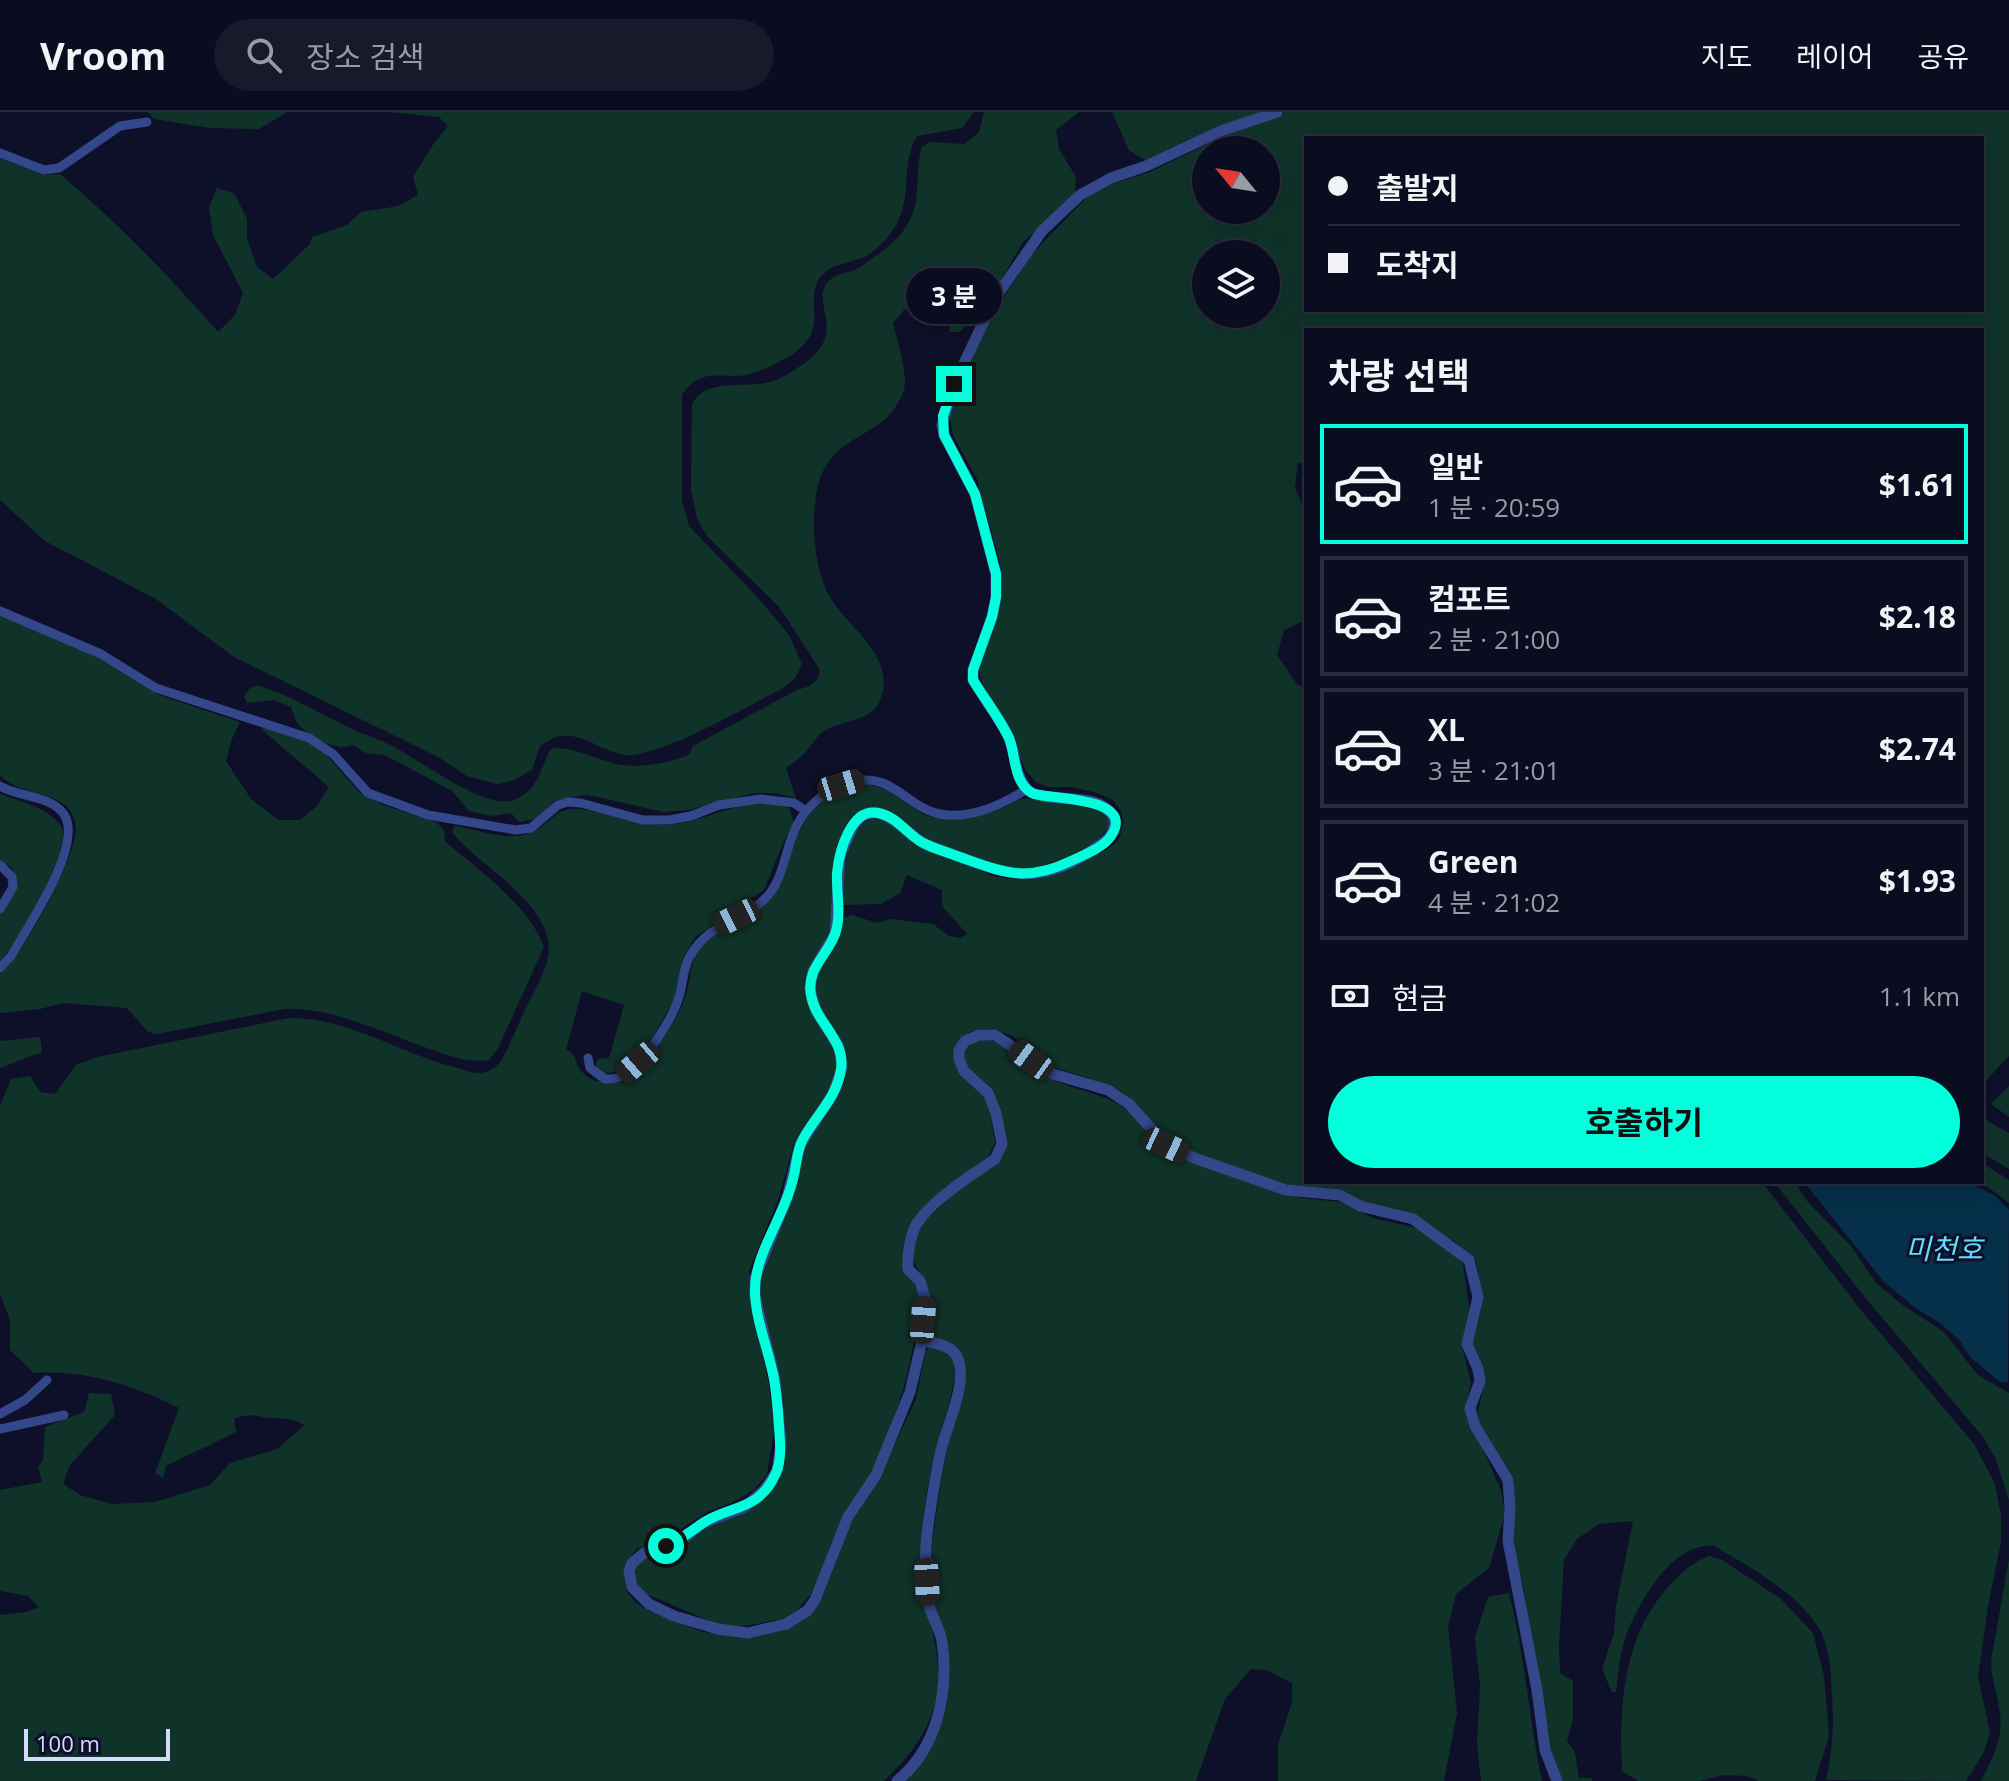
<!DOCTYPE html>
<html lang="ko">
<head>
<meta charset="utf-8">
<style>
	body { margin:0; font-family:"Open Sans","Noto Sans KR",sans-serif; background:#181a2c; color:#f1f3f6; height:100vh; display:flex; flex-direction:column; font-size:30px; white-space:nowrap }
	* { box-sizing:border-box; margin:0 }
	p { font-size:26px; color:#999ba4 }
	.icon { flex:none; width:44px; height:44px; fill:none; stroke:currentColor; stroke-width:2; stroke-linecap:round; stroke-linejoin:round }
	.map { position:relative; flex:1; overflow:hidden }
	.panel { position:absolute; left:1304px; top:216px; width:680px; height:856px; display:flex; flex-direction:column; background:#0a0c1f; border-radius:0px; box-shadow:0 8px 32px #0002,0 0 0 2px #2a2c3d }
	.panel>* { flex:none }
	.guide { position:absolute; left:1304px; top:24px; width:680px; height:176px; border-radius:0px; box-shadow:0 8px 32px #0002,0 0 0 2px #2a2c3d; display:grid; align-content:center; height:176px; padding:0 24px; background:#0a0c1f }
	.needle { width:52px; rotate:300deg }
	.fabs { position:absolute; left:1192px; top:24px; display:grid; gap:16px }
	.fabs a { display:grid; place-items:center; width:88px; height:88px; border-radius:50%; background:#0a0c1f; box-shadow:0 8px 32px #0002,0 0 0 2px #2a2c3d; font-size:40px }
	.scale { position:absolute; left:24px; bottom:20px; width:146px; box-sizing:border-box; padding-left:8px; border:4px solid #d5dbff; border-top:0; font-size:22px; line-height:28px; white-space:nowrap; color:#d5dbff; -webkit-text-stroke:6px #0e1029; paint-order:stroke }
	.end { position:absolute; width:36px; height:36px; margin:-18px; border:10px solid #01ffdb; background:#111; box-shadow:0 0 0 4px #111 }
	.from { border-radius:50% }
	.bubble { position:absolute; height:56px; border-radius:28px; background:#0a0c1f; box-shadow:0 8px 32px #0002,0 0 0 2px #2a2c3d; font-size:26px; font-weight:700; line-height:56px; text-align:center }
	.car { position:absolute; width:24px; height:48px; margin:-24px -12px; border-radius:10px; box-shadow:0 0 6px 2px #0007; background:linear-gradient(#222 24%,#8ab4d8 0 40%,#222 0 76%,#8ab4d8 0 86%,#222 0) }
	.guide b { display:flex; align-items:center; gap:28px; height:76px; font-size:30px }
	.guide b+b { border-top:2px solid #2a2c3d }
	.guide i { width:20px; height:20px; background:#f1f3f6 }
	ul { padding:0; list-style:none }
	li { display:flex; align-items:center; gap:24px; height:120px; margin:0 16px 12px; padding:0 8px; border:4px solid #2a2c3d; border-radius:0px }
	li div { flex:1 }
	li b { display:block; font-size:30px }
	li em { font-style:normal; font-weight:700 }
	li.current { border-color:#01ffdb }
	li>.icon { width:72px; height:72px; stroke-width:1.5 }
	h2 { padding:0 24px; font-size:36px; line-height:96px }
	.pay { display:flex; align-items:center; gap:20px; height:88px; padding:0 24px; font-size:30px }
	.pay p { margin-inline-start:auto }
	.action { display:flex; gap:16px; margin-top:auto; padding:16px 24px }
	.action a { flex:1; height:92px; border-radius:48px; background:#01ffdb; color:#111; font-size:32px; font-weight:700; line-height:92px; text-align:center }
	header { display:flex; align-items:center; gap:48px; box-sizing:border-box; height:112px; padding:0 40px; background:#0a0c1f; border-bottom:2px solid #2a2c3d }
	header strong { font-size:38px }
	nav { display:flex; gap:44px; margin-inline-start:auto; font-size:28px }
	.search { width:560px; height:72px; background:#181a2c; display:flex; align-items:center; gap:20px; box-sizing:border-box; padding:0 28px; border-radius:44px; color:#999ba4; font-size:30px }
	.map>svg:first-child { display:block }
</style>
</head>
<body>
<header>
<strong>Vroom</strong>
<div class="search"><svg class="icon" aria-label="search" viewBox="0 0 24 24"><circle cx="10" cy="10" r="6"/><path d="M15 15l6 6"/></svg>장소 검색</div>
<nav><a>지도</a><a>레이어</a><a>공유</a></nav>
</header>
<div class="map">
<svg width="2009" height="1669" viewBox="0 0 2009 1669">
	<rect width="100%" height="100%" fill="#0e1029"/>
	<path fill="#103329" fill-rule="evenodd" d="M148 0H287L259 17 210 16 154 7Z
		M390 0H974L962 16 917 24C898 57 916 89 890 122 885 129 875 139 868 143 852 152 830 150 819 167 805 190 828 215 797 239 789 246 758 261 747 263 720 267 701 254 682 283V388L689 414 760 488 789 523 802 552 795 566 785 575C738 599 691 629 639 642 610 649 589 621 562 624 554 624 546 631 540 634L532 658 514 668 497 672 467 664 440 646 234 545 156 487 45 429 0 388V46L44 63 60 62C117 110 169 164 218 220L235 203 243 181 213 123 209 95 217 76 234 81 247 107V127L257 155 273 167 310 132 312 125 347 113 361 100 399 94 418 83 413 65 432 34 448 14 439 5Z
		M984 0H1079L1056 18 1059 37 1076 65 1075 80 1062 96 1023 130 989 188 960 220H949L952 207 971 192 976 180 968 165 957 161 922 197 904 198 893 211C897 227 908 262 904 277 886 335 822 313 815 392 812 421 815 461 831 487 849 516 896 545 881 586 871 613 839 606 820 622 816 625 813 632 809 636 803 644 794 650 786 656L796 686 774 681H755L688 698 664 700 588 683 555 688 536 707 519 710 511 701 492 704 469 699 452 679 385 643 366 641 353 633C338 640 310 626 299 613 295 609 293 600 291 595L274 588 247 591 244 584 249 577 257 573C291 583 320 602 352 617 365 623 379 627 392 634 419 647 485 699 514 688 537 679 540 659 549 640L553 636C575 636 589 644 609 650 630 658 670 652 690 642L693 634 797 578 810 574 818 567 820 558 780 496 707 424 697 406 691 378 692 292C706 265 745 277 770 270 781 267 792 259 802 253 849 221 812 195 826 172 834 161 853 161 863 153 887 137 911 120 916 89 919 71 916 53 922 35L931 30 965 32 979 20Z
		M1112 0H1260L1145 48 1129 38Z
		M1285 0H2009V944L1982 973V218H1306V352L1298 351 1295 376 1306 401V508L1284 518 1277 543 1297 572 1306 576V1070H1762L1860 1197 1974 1332 1995 1372 2001 1403V1430L1988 1494 1978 1565 1990 1620 1984 1640 1966 1669 1826 1668C1833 1638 1834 1613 1832 1583 1831 1559 1830 1532 1816 1512 1792 1477 1749 1455 1714 1434 1672 1430 1639 1490 1626 1524 1620 1541 1618 1561 1616 1580H1612L1602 1557 1614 1521 1616 1494 1633 1409 1599 1412 1577 1427 1564 1448 1559 1533 1560 1561 1573 1569V1607L1567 1629 1575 1641 1579 1666H1592V1669H1561L1550 1642 1523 1474 1512 1435 1514 1368 1480 1312 1478 1299 1485 1269 1472 1228 1481 1200 1482 1183 1476 1148 1454 1129 1415 1104 1290 1073 1201 1044 1168 1029 1134 990 1119 978 1089 966 1055 956 1014 925 998 918 984 917 970 920 957 932 973 972 983 984 990 1001 995 1031 989 1043 943 1078 905 1132 903 1155C908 1162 914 1168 917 1176 921 1187 918 1201 916 1212 906 1310 853 1395 811 1482L796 1499 783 1507 739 1515 719 1513 642 1480 634 1472 632 1455 639 1448 714 1409 747 1398 784 1348 785 1318 781 1276 758 1170 803 1031 825 1004 843 935C831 912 807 885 818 858 825 840 836 826 842 806L852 803 877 811 890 807 933 812 949 824 961 826 967 822 942 794V778L907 763 900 781 881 792 843 793C843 754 843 739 864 705L885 706 916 730 992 764 1011 767H1032L1071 753 1107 738 1119 727 1124 711 1121 699 1113 688 1094 680 1071 675H1048L1036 670 1026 659 1003 606 984 576 978 556 1001 480 1000 451 977 367 953 323 950 306 963 267 993 201 1032 142 1087 85 1109 73 1150 60 1220 26ZM1306 26H1982V198H1306ZM1206 38H1266V98H1206ZM1206 142H1266V202H1206Z
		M0 504 103 547 159 583 240 610 231 629 226 649 251 687 279 708H300L317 694 329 675 261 617 267 615 295 624 322 638 359 680 383 693 436 710 444 718 445 729C478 758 529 793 544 835L498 936 489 948C465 952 439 940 416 932 375 917 329 895 284 897L157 922 148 920 127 896 63 891 40 897 0 901V862C23 844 68 758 74 728 77 716 76 703 66 694 47 678 17 682 0 663Z
		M861 672C872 673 881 675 891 680 906 689 921 706 939 706 960 707 982 704 1001 697 1008 695 1016 687 1023 687 1031 686 1040 690 1048 690 1067 690 1109 687 1110 714L1096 730 1068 745 1030 758 1012 757 975 747 929 728 887 698 875 695 862 698 848 715 830 819 807 867 837 940 836 960 829 979 794 1032 778 1088 749 1159 750 1181 769 1273 774 1317 767 1362 755 1377 734 1390 707 1400 667 1426 636 1437 629 1448 625 1462 626 1478 634 1489 649 1499 703 1520 729 1523 787 1516 822 1486 853 1408 877 1371 916 1287 926 1238 933 1233 953 1245C958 1270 947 1297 940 1322 933 1349 925 1379 924 1406 922 1433 927 1482 931 1510 935 1537 943 1561 936 1588 927 1623 909 1645 884 1669H0V1503L26 1500 39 1495 28 1484 0 1479V1378L42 1370 38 1355 43 1348 45 1315 84 1300 89 1281 111 1282 115 1303 70 1353 63 1372 80 1383 112 1392 155 1390 210 1373 230 1351 277 1337 305 1313C292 1306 286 1307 273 1306 255 1305 252 1300 234 1307L236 1320 166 1354 163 1366 155 1361 179 1296C132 1273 87 1258 34 1261L10 1238V1208L0 1182V994L11 967 30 964 40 980 55 982 76 953 97 945 289 906C347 905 399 941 454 955 462 957 470 961 478 961 487 962 493 956 500 951 509 935 516 918 524 900 546 854 566 833 525 788 503 763 473 746 452 720L454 714C480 717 506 731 532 720 552 712 554 695 579 697 608 700 634 713 664 713 706 712 744 681 789 696L794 711 784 729 764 778 695 825 684 844 674 888 652 926 636 946 621 959 600 962 595 955 598 947 609 946 624 893 582 879 566 937C574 942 574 944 577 952 587 972 603 971 622 970 651 948 678 912 688 876 691 861 691 848 700 835 719 810 755 804 775 781 783 773 786 758 789 747 802 706 817 683 861 672Z
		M0 682C19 689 49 696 61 714 74 735 17 832 0 849V801L16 765 11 755 0 749Z
		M40 925 42 940 0 956V929Z
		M980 928C1015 929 1026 955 1054 968 1079 980 1106 981 1128 999 1143 1011 1150 1028 1166 1039L1301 1086 1341 1090 1373 1106 1421 1117 1451 1139 1463 1152 1470 1201 1463 1238 1471 1271 1465 1296 1501 1379 1505 1402 1489 1456 1456 1482 1448 1515 1457 1601 1444 1669H1278V1633L1292 1590V1571L1266 1558 1251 1557 1225 1587 1196 1669H903L934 1627 947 1590V1534L932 1485 931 1439 942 1361 965 1256C958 1228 947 1234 926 1223L921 1164 912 1145 915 1126 921 1113 1005 1033C1004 991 989 983 966 952L963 944 966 935Z
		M2009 974V1005L1991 992Z
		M1982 1006 2009 1021V1057L1982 1041Z
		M1982 1051 2009 1068V1091L1981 1070Z
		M1774 1070H1795L1807 1089 1851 1134 1876 1171 1904 1194 1944 1220 1978 1263 2009 1281V1388L1996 1348 1984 1326 1868 1189Z
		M1709 1444 1722 1448 1781 1487 1813 1521 1824 1564 1829 1624 1815 1669H1759L1747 1664 1724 1663 1699 1669H1638L1622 1659C1619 1594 1623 1523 1670 1473 1682 1460 1693 1450 1709 1444Z
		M2009 1447V1669H1981C1992 1647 2004 1626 2000 1601 1998 1583 1991 1568 1991 1549Z
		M1509 1481C1525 1543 1529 1607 1542 1669H1481L1477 1632 1480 1574 1475 1525 1488 1485Z"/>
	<path fill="#062f49" d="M1804 1070H1966L1994 1083 2009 1098 2008 1271 2000 1270 1970 1245 1960 1229 1939 1210 1918 1198 1884 1170Z"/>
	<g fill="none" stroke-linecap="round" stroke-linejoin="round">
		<path stroke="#35478b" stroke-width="9" d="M0 41 44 58 59 56 120 14 147 10
			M0 499 101 542 156 576 309 626 333 642 368 681 428 703 516 718 531 716 558 693 568 690 581 691 643 708H669L691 704 719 693 761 687 794 691 806 699
			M0 674C18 685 49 683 63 701 86 730 27 816 11 844L0 856
			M0 753 12 765 13 775 0 797
			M588 946 590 956 605 967C610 967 617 967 622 964 644 952 672 908 679 885 683 872 683 856 690 844 711 807 747 810 770 781 787 760 785 724 807 698 817 687 832 675 847 671 895 656 906 700 947 703 976 705 1003 692 1027 677
			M0 1302 25 1288 47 1268
			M0 1317 64 1303"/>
		<path stroke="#35478b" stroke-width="11" d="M1277 0 1221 19 1146 54 1111 66 1080 83 1042 119 995 186 954 272 942 313 944 323 975 382 996 462V485L992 505 973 558V568C985 588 999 605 1009 626 1016 643 1014 662 1027 677 1042 694 1097 677 1112 703 1118 712 1112 724 1104 730 1033 783 1001 759 927 733 908 723 897 706 876 700L861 704 853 714 840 744 835 822 813 859 810 877 816 899 839 935 842 956 833 982 800 1033 787 1086 755 1166V1184L775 1268 781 1332 777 1359 765 1377 745 1395 703 1411 683 1427 644 1441 632 1451 629 1459 632 1475 649 1492 674 1504 718 1517 748 1521 786 1512 807 1499 815 1488 848 1405 876 1363 910 1280 922 1229 925 1186 920 1169 908 1157C907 1144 910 1125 916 1113 931 1089 971 1063 995 1047L1002 1032 996 1001 988 981 964 959 959 947V938L965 929 979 923H995L1053 962 1108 978 1129 992 1166 1033 1197 1047 1286 1078 1340 1083 1360 1094 1413 1107 1469 1148 1478 1185 1467 1232 1478 1257 1480 1269 1470 1296 1475 1314 1508 1368 1510 1396 1508 1429 1537 1578 1545 1638 1557 1669
			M897 1669C938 1636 949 1579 942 1529 939 1514 930 1502 928 1489 924 1468 925 1443 927 1422 931 1392 935 1360 943 1331 949 1309 967 1270 958 1247 953 1233 935 1231 922 1229"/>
	</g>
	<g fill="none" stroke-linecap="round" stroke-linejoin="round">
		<path stroke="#01ffdb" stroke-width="10" d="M666 1434C681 1428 692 1418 706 1409 733 1393 760 1398 776 1361 782 1347 780 1330 779 1314 778 1299 777 1283 774 1267 769 1239 756 1210 755 1181 753 1143 785 1104 793 1067 797 1053 796 1040 803 1027 816 1003 837 986 841 957 846 928 815 910 811 883 806 857 827 844 835 822 842 803 836 781 837 761 839 740 851 695 878 701 895 704 904 718 917 727 927 735 942 738 954 743 1001 759 1023 772 1071 749 1083 743 1103 736 1111 724 1138 683 1045 688 1032 681 1013 670 1016 643 1009 626 999 605 985 588 973 568V558L992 505 996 485V462L975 382 944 323 943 304 954 272"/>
	</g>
	<g text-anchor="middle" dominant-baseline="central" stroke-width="6" stroke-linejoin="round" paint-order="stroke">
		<g font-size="28" font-style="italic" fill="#63ddff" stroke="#0e1029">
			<text x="1944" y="1136">미천호</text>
		</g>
	</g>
</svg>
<div class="fabs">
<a><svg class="needle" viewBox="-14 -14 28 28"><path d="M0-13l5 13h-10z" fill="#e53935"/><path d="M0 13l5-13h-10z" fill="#999ba4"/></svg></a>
<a><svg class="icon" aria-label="layers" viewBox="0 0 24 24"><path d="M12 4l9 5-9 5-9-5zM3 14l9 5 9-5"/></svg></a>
</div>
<div class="scale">100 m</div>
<i class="end from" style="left:666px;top:1434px"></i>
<i class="end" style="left:954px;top:272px"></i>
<div class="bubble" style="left:906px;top:156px;width:96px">3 분</div>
<i class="car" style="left:841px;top:673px;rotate:73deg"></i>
<i class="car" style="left:736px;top:805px;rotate:244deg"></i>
<i class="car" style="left:1031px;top:948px;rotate:306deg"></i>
<i class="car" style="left:638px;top:950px;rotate:229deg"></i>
<i class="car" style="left:1166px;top:1033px;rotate:115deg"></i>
<i class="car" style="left:923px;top:1208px;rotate:4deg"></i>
<i class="car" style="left:927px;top:1470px;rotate:177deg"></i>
<div class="guide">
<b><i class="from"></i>출발지</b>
<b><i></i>도착지</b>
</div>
<section class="panel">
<h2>차량 선택</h2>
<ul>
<li class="current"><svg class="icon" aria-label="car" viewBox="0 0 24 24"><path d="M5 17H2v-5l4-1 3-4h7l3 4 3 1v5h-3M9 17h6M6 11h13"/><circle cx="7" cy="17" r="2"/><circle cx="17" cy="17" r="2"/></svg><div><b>일반</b><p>1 분 · 20:59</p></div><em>$1.61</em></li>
<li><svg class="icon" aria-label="car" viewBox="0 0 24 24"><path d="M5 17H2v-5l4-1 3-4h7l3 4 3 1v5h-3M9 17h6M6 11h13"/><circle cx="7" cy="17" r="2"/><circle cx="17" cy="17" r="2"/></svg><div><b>컴포트</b><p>2 분 · 21:00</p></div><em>$2.18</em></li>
<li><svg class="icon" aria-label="car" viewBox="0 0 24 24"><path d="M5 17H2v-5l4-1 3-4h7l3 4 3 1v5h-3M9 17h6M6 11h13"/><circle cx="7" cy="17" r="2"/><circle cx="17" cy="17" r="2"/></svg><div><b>XL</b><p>3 분 · 21:01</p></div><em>$2.74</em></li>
<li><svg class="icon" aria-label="car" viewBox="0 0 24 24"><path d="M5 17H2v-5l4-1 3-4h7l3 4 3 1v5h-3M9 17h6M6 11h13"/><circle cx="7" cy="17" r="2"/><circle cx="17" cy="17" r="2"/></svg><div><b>Green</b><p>4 분 · 21:02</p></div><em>$1.93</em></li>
</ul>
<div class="pay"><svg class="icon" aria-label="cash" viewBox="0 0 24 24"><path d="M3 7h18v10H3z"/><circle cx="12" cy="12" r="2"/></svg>현금<p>1.1 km</p></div>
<div class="action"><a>호출하기</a></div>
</section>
</div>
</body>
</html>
